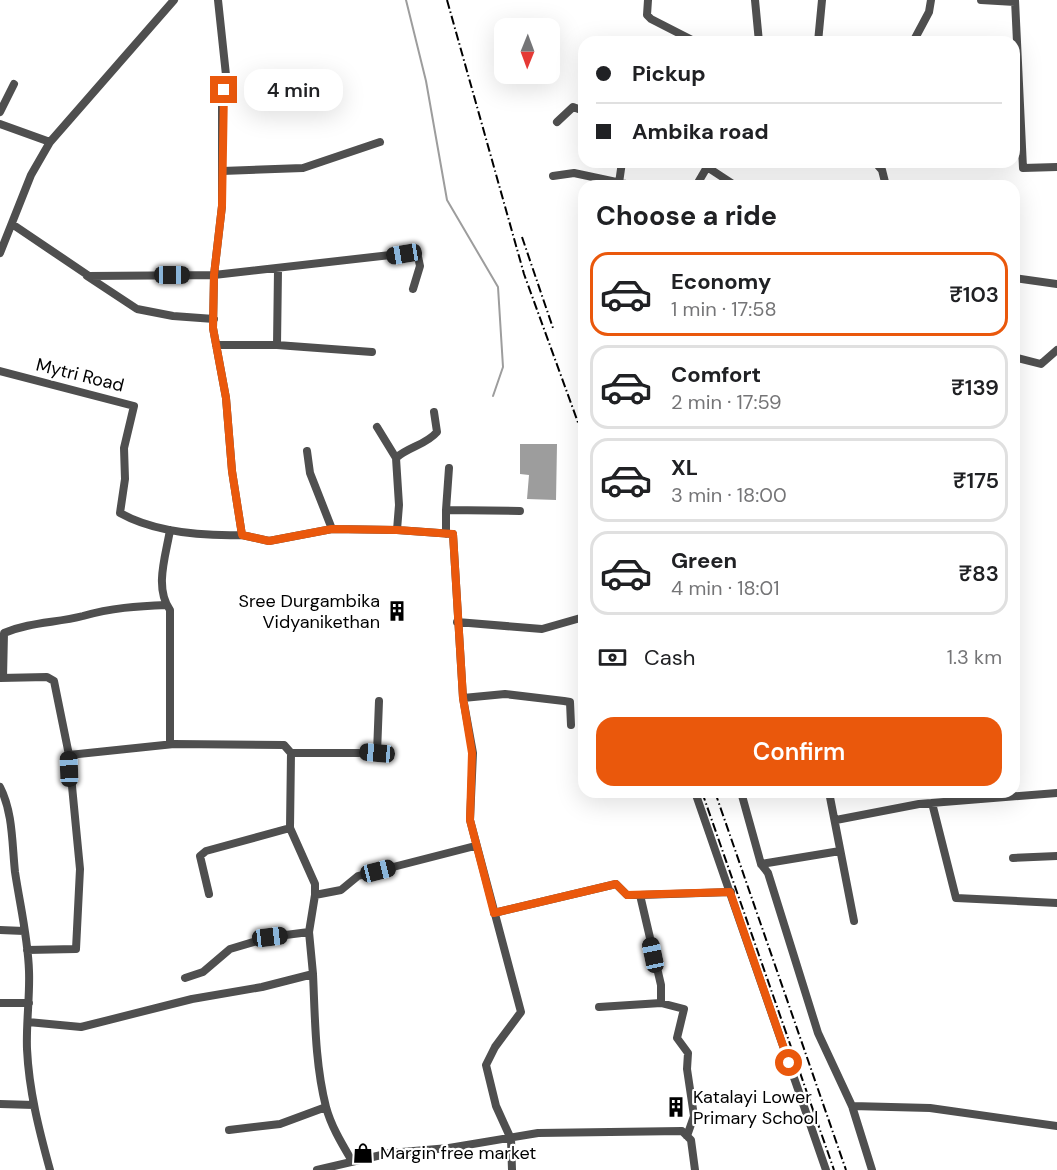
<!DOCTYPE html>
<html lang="en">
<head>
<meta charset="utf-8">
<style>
	body { margin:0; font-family:"DM Sans",sans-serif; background:#f2f2f2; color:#202124; height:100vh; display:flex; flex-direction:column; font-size:22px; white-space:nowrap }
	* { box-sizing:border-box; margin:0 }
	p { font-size:20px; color:#757577 }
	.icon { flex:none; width:33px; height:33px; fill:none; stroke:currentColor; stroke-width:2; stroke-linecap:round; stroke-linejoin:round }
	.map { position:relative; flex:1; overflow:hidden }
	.side { position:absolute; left:578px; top:180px; width:442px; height:618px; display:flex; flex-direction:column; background:#fff; border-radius:18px; box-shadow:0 6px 24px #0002 }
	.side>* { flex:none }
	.guide { position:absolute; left:578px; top:36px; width:442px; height:132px; border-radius:18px; box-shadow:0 6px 24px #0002; display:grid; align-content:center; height:132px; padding:0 18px; background:#fff }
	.needle { width:39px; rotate:181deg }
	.tools { position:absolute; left:494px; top:18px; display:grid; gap:12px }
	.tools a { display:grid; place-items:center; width:66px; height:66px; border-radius:12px; background:#fff; box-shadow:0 6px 24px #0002; font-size:30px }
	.end { position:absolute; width:27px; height:27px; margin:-14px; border:8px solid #ea580c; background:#fff; box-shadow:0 0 0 3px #fff }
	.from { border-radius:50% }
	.bubble { position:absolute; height:42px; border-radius:18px; background:#fff; box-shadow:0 6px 24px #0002; font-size:20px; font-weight:600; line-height:42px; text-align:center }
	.car { position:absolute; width:18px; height:36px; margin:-18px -9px; border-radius:8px; box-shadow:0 0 4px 2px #0007; background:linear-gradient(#222 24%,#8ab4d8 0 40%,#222 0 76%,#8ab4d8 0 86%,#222 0) }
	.guide b { display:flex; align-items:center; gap:21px; height:57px; font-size:22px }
	.guide b+b { border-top:2px solid #e0e0e0 }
	.guide i { width:15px; height:15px; background:#202124 }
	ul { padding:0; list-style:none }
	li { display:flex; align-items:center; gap:18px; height:84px; margin:0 12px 9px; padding:0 6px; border:3px solid #e0e0e0; border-radius:18px }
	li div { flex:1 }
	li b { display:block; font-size:22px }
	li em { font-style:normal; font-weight:600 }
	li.current { border-color:#ea580c }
	li>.icon { width:54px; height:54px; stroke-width:1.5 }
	h2 { padding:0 18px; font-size:27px; line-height:72px }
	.pay { display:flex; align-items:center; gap:15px; height:66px; padding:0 18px; font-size:22px }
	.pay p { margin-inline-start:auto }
	.cta { display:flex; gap:12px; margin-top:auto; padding:12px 18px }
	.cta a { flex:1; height:69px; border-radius:18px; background:#ea580c; color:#fff; font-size:24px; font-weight:600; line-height:69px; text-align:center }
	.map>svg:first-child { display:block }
</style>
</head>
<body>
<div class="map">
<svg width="1057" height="1170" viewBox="0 0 1057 1170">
	<rect width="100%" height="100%" fill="#fff"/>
	<path fill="#9d9d9d" d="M520 444H557L556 500 527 499 529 475 520 474Z"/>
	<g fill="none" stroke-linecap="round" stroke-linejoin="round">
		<path stroke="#9d9d9d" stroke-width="2" d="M406 0 426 81 447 200 498 287 503 367 493 396"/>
		<path stroke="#4f4f4f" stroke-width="8" d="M218 0 226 75 222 105V206L214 275 213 328 226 398 232 471 242 535 269 541 332 529 397 530 453 534 463 698 473 753 470 820 521 1012 495 1047 486 1065 496 1106 511 1139 512 1170
			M648 0 647 15 651 19 696 42
			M755 0 759 42
			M981 0 1015 2
			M1015 0 1023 168 1057 167
			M818 42 822 0
			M913 42 929 12 931 0
			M0 112 14 84
			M557 122 573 107 584 111
			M0 124 50 142
			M875 162 882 170 886 186
			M707 167 736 186
			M222 171 303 168 380 142
			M553 176 574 173 635 186
			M619 183 622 162
			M696 186 710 162
			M12 224 89 276 214 275 417 252 420 266 413 289
			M0 253 31 175 50 142 174 0
			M87 276 137 309 173 316 214 319
			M1014 278 1057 284
			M216 345H277L372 352
			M277 345 278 270
			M1014 357 1041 364 1057 350
			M0 371 134 406 124 448 125 479 120 513C154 532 202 536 242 535
			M377 427 396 458 399 505 397 530
			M307 451 310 473 332 529
			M396 458C408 447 426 445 437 432L434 412
			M446 510 449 468
			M170 530C166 555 154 588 170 610V744
			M446 534V510L520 511
			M457 622 542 629 584 617
			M0 678 47 677 54 681 69 755 80 869 76 949 27 950
			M3 678 4 633C30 622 56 623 83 616 111 608 137 606 167 605
			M463 698 505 694 564 701 570 702 571 725
			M291 753 290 828 315 884V895L309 932 313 974
			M69 755 174 744 284 745 291 753H377L379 701
			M0 787C13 812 12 844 15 872 20 905 28 938 29 971 30 997 26 1023 27 1049 29 1091 39 1130 50 1170
			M695 792 826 1170
			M741 792 761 864 768 873 818 1033 852 1106 872 1170
			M829 792 854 921
			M932 803 956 898 1057 903
			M836 820 919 804 1057 793
			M1013 858 1057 856
			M761 864 840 851
			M209 894 200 856 206 851 290 828
			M315 895 341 890 358 876 475 846
			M640 895 731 892
			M494 913 616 884 627 895H640L661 985V1003
			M0 930 24 931
			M185 978 203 972 230 949 270 937 309 932
			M0 1003H29
			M599 1007 661 1003 684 1009 677 1038 688 1053 687 1069 694 1116 687 1136
			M28 1022 81 1027 192 999 262 987 313 974C315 1017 315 1064 326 1107 331 1126 342 1144 352 1161
			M0 1104 34 1105
			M852 1106 930 1108 1057 1126
			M229 1130 280 1124 326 1107
			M317 1170 390 1153 449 1148 538 1133 682 1131 691 1140 695 1170"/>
		<path stroke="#000" stroke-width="2" stroke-dasharray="9 3 1.5 3" stroke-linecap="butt" d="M447 0 524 274 584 439
			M522 237 553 328
			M702 792 834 1170
			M715 792 846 1170"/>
	</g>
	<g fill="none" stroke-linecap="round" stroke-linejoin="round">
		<path stroke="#ea580c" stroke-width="8" d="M224 90 222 206 214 275 213 328 226 398 232 471 242 535 269 541 332 529 397 530 453 534 463 698 472 753 470 820 494 913 616 884 627 895 730 892 789 1063"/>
	</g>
	<defs>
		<g id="building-bare" transform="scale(1.62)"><path d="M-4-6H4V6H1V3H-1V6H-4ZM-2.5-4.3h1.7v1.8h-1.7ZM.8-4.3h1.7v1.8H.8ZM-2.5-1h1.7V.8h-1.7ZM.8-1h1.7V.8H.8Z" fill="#000" stroke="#fff" stroke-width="2.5" paint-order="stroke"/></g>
		<g id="shop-bare" transform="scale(1.62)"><path d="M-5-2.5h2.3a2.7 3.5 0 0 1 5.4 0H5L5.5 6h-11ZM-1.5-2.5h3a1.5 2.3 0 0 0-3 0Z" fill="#000" stroke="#fff" stroke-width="2.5" paint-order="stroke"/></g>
	</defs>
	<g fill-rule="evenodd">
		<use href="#building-bare" x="397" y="611"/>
		<use href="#building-bare" x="676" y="1107"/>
		<use href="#shop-bare" x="363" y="1153"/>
	</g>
	<g text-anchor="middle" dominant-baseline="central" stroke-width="4.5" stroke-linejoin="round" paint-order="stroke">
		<g font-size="18" fill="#000" stroke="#fff">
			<text transform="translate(80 375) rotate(14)">Mytri Road</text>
		</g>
		<g font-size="18" fill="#000" stroke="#fff" text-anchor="start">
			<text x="380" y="601" text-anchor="end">Sree Durgambika<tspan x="380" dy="21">Vidyanikethan</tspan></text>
			<text x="693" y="1097">Katalayi Lower<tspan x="693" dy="21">Primary School</tspan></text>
			<text x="380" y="1153">Margin free market</text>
		</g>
	</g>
</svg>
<div class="tools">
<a><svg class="needle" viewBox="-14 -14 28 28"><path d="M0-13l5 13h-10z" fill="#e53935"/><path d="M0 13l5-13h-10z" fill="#757577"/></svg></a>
</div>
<i class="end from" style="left:789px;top:1063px"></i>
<i class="end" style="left:224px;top:90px"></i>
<div class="bubble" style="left:244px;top:69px;width:99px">4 min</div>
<i class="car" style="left:404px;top:254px;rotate:261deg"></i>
<i class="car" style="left:172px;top:275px;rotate:90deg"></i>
<i class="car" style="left:377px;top:753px;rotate:275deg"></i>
<i class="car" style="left:69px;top:769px;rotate:358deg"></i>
<i class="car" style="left:378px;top:871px;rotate:76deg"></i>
<i class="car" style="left:270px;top:937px;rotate:83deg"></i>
<i class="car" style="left:653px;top:955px;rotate:348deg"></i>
<div class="guide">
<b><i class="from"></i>Pickup</b>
<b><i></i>Ambika road</b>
</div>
<section class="side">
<h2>Choose a ride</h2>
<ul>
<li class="current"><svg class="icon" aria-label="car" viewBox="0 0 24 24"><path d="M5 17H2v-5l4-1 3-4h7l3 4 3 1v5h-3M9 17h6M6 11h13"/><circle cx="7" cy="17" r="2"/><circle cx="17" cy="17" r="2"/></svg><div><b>Economy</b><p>1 min · 17:58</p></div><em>₹103</em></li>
<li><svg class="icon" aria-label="car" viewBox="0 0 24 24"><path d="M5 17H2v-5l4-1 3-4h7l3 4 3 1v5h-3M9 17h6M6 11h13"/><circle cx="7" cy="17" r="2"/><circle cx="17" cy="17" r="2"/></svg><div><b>Comfort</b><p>2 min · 17:59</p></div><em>₹139</em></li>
<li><svg class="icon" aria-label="car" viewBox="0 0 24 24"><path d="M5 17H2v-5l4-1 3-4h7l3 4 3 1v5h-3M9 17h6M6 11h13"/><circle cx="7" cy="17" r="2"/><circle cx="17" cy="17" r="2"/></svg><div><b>XL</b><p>3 min · 18:00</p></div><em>₹175</em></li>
<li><svg class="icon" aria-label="car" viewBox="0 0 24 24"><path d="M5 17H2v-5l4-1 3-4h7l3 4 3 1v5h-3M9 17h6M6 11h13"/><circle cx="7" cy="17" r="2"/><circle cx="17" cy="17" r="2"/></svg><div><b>Green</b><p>4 min · 18:01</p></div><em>₹83</em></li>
</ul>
<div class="pay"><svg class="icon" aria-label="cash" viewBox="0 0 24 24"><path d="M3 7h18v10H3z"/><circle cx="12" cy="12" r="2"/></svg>Cash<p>1.3 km</p></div>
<div class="cta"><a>Confirm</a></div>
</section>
</div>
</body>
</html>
